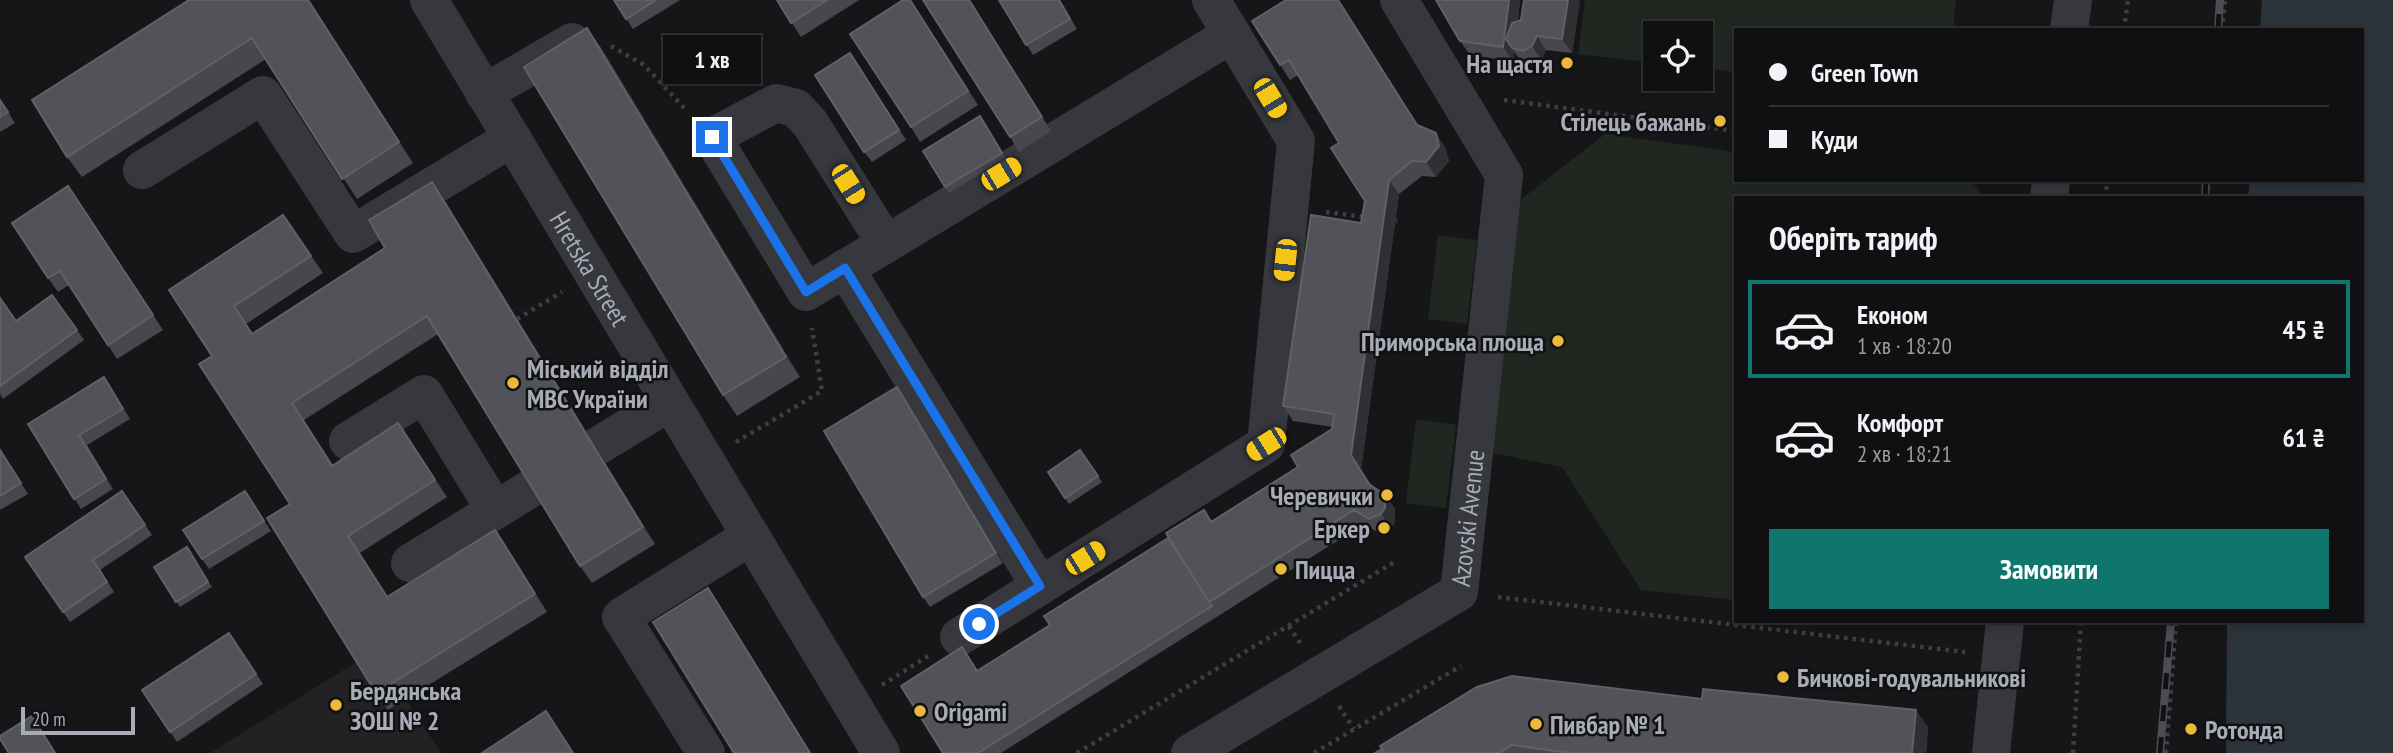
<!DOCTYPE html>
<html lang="uk">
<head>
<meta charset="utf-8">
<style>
	body { margin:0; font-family:"PT Sans Narrow",sans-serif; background:#1e1e20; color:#f1f3f6; height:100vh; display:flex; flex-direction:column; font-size:26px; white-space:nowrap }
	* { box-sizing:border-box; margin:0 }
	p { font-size:23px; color:#9c9d9f }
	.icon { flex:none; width:38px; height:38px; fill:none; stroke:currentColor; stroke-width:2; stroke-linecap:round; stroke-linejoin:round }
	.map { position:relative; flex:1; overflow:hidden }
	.drawer { position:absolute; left:1734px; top:196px; width:630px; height:427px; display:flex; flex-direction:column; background:#101012; border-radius:0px; box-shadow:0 4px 10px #0003,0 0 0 2px #303032 }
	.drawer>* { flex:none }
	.banner { position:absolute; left:1734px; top:28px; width:630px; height:154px; border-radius:0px; box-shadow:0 4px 10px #0003,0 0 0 2px #303032; display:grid; align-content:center; height:154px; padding:0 35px; background:#101012 }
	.buttons { position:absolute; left:1643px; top:21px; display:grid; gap:14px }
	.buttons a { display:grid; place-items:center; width:70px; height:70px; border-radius:0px; background:#101012; box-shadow:0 4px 10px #0003,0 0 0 2px #303032; font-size:35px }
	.scale { position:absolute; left:21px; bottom:18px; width:114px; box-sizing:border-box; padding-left:7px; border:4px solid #a8acb7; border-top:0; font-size:19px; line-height:24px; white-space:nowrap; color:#a8acb7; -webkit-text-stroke:5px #111113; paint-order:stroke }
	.end { position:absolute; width:32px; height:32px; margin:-16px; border:9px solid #1a73e8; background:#fff; box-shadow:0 0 0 4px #fff }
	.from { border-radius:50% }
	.bubble { position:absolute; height:49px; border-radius:0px; background:#101012; box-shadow:0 4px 10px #0003,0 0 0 2px #303032; font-size:23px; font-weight:700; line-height:49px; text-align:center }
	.car { position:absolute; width:21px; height:42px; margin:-21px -10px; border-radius:9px; box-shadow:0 0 5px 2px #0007; background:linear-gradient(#f5c518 24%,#345 0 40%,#f5c518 0 76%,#345 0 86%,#f5c518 0) }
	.banner b { display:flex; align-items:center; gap:24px; height:66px; font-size:26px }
	.banner b+b { border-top:2px solid #303032 }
	.banner i { width:18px; height:18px; background:#f1f3f6 }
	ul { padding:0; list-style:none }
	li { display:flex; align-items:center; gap:21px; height:98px; margin:0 14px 10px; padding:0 21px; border:4px solid transparent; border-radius:0px }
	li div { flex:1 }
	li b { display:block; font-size:26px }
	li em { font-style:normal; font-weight:700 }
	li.selected { border-color:#0f766e }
	li>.icon { width:63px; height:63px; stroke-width:1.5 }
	h2 { padding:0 35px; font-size:32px; line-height:84px }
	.cta { display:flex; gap:14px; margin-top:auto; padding:14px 35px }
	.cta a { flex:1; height:80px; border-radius:0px; background:#0f766e; color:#fff; font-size:28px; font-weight:700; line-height:80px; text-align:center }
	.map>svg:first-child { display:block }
</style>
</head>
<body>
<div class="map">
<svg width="2393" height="753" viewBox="0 0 2393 753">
	<rect width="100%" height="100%" fill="#161618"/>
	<path fill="#222225" d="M358 661 388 710 406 699 441 753H210Z"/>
	<path fill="#202721" d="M1585 0H1956L1953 30H1736V72L1701 68V33H1656L1655 63 1578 54Z
		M1605 134 1736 152V180H1951L1973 183 1985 198H1736V600L1641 590 1562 467 1493 453 1518 202Z
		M1438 235 1477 240 1467 324 1428 319Z
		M1416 419 1456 425 1446 508 1406 503Z"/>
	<path fill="#2c343b" d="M2262 0H2393V753H2226L2227 621H2362V198H2248L2250 180H2362V30H2260Z"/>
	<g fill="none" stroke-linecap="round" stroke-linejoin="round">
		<path stroke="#3d3f43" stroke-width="4.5" stroke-dasharray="3.5 5" stroke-linecap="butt" d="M2124 30 2128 0
			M2222 30 2225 0
			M611 46 644 65 686 110
			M1504 100 1736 131
			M2106 198 2107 180
			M2207 198 2209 180
			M1326 212 1365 217
			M1396 221H1397
			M517 319 562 292
			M736 442 822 391 812 328
			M1498 597 1965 652
			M1289 626 1300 643
			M882 685 928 656
			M1339 706 1354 729
			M1077 753 1396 561
			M1314 753 1461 666
			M2073 753 2081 621
			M2166 753 2176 621"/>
		<g stroke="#37383d" stroke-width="38">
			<path id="s1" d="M429 0 881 753"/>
			<path d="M2069 30 2073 0"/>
			<path d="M484 93 572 42"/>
			<path d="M142 170 263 95 353 234 512 138"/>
			<path d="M2049 198 2051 180"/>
			<path d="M886 244 810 123 796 108 776 103 712 137 806 292 886 244 1232 34"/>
			<path d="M845 268 1040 586"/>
			<path d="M348 441 424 394 495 510"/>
			<path d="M596 447 670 402"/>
			<path d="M410 563 533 487"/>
			<path d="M959 637 1266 444 1296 141 1211 0"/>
			<path d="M706 753 621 617 751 536"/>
			<path id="s2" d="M1190 753 1459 592 1504 175 1399 0"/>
			<path d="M1991 753 2005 621"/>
		</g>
		<g stroke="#4c4d53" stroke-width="8">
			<path id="rail" d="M2218 30 2220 0
				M2205 198 2206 180
				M2160 753 2171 621"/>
		</g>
		<use href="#rail" stroke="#111113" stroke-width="5" stroke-dasharray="16" stroke-linecap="butt"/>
	</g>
	<path fill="#47484d" d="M189 0H309L413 163 357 199 266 59 82 177 67 157Z
		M614 0H680L633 29Z
		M777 0H859L801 37Z
		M970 0 1051 131 1019 152 1010 137Z
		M999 0H1060L1077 29 1033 55Z
		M1520 0 1518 21 1580 1 1572 53 1546 50 1542 60 1533 65 1522 62 1514 52 1513 61 1470 55 1460 41Z
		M918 11 978 105 920 142 911 127Z
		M1252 21 1419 125 1445 147 1449 161 1436 177 1422 176 1399 194 1361 469 1371 485 1385 495 1395 509V522L1391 528 1379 533 1364 524 1001 753H943L977 671 1050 625 1168 538 1204 510 1212 521 1298 467 1332 429 1333 427 1293 421 1283 406 1361 223 1365 201 1339 143 1298 75 1290 80Z
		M587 28 602 49 800 377 737 416 723 395Z
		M857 63 906 140 872 162 864 152Z
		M0 99 15 123 0 132Z
		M980 116 1006 158 949 193 945 187Z
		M432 182 444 199 655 544 592 583 580 566 438 334 304 420 333 465 410 440 447 497 360 553 388 597 507 547 547 612 388 710 376 693 290 504 212 356 169 290 283 215 323 273 246 324 253 334 385 248Z
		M78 200 163 330 117 359 69 285 58 292 48 278Z
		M52 295 84 340 3 399 0 394V298L16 321Z
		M897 387 1003 563 930 607 923 597Z
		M111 388 130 419 87 445 113 489 81 509 28 424Z
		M0 450 28 494 0 510Z
		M1080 450 1102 482 1069 504 1048 472Z
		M122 491 152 535 100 570 114 592 70 622 25 557Z
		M252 502 271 531 209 569 202 559Z
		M187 547 212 587 180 607 154 567Z
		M229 633 263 684 177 742 142 690Z
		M1928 727 1926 753H1375L1382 749Z"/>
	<path fill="#2f3033" d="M308 0H309L413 163 399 142Z
		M910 0 918 11 978 105 968 91Z
		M969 0H970L1051 131 1042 117Z
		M1338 0H1339L1427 139 1417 125Z
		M1509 0H1520L1515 49 1506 39 1514 52 1513 61 1503 47Z
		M1568 0H1579L1580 1 1572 53 1562 39Z
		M587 28 602 49 800 377 786 357Z
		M1537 36 1546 50 1542 60 1532 46Z
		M1436 133 1445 147 1449 161 1436 177 1426 162Z
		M1389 180 1399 194 1361 469 1379 498 1351 455Z
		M432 182 444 199 655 544 643 527Z
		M897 387 904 398 1003 563 996 553Z
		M398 423 410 440 447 497 435 480Z
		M79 435 87 445 113 489 106 479Z
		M1385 495 1395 509V522L1391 528 1381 514Z
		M495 530 507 547 547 612 535 594Z
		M348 536 360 553 399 614 387 597Z
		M708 588 718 602 811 753H810Z
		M1916 710 1928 727 1926 753H1912Z"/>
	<path fill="#525358" stroke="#5f6167" stroke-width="2" d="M189 0H308L399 142 342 179 252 38 67 157 32 100Z
		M614 0H656L626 19Z
		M777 0H827L791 23Z
		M903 0H910L968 91 911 127 850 34Z
		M923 0H969L1042 117 1010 137Z
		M999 0H1059L1070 19 1026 45Z
		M1286 0H1338L1417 125 1436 133 1439 146 1426 162 1412 161 1389 180 1351 455 1369 484 1385 495V508L1381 514 1369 519 1354 510 1209 602 1166 533 1204 510 1211 522 1298 467 1291 455 1332 429 1334 414 1283 406 1311 215 1361 223 1365 201 1331 148 1339 143 1289 60 1280 65 1252 21Z
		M1436 0H1509L1503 47 1460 41Z
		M1524 0H1568L1562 39 1537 36 1532 46 1523 51 1512 48 1506 39 1512 23 1521 20Z
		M587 28 786 357 723 395 524 67Z
		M850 53 899 130 864 152 815 75Z
		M0 100 8 112 0 117Z
		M980 116 1002 153 945 187 923 151Z
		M432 182 643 527 580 566 427 316 292 403 332 466 398 423 435 480 348 536 387 597 495 530 535 594 376 693 267 518 290 504 199 364 212 356 169 290 283 215 311 256 234 306 252 334 385 248 369 220Z
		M68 186 153 315 108 345 60 271 48 278 12 223Z
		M52 295 77 330 0 386V298L16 321Z
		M104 377 123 409 79 435 106 479 74 499 28 424Z
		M897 387 996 553 923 597 824 431Z
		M0 450 21 483 0 496Z
		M1080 450 1098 476 1065 498 1048 472Z
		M122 491 145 525 93 560 107 582 63 612 25 557Z
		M245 491 264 521 202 559 183 530Z
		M1168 538 1212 606 978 753H943L901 686 962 647 977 671 1050 625 1044 616Z
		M187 547 208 582 176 602 154 567Z
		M708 588 810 753H734L653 622Z
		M229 633 256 674 170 732 142 690Z
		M1512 676 1702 699 1703 689 1916 710 1912 753H1570L1512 745 1499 753H1385L1380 746 1477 687Z
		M546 711 573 753H482Z
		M32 716 55 753H9L0 739V736Z
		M1382 749 1385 753H1375Z"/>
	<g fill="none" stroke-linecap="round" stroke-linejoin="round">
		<path stroke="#1a73e8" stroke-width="9" d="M712 137 806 292 845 268 1040 586 979 624"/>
	</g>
	<g fill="#ebb93b" stroke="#111113" stroke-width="2.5">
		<circle cx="1567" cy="63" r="7"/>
		<circle cx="1720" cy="121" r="7"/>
		<circle cx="1558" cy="341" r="7"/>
		<circle cx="513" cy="383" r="7"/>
		<circle cx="1387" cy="495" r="7"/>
		<circle cx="1384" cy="528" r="7"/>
		<circle cx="1281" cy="569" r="7"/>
		<circle cx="1783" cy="677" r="7"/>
		<circle cx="336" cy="705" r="7"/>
		<circle cx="920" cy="711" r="7"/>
		<circle cx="1536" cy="724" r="7"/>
		<circle cx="2191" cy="729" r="7"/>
	</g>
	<g text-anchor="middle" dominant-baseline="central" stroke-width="5" stroke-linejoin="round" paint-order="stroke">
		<g font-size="26" font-weight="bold" fill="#a8acb7" stroke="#111113" text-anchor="start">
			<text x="1553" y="63" text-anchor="end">На щастя</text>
			<text x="1706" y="121" text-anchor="end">Стілець бажань</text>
			<text x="1544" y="341" text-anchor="end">Приморська площа</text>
			<text x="527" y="368">Міський відділ<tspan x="527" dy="30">МВС України</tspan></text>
			<text x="1373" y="495" text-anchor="end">Черевички</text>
			<text x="1370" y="528" text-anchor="end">Еркер</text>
			<text x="1295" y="569">Пицца</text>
			<text x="1797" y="677">Бичкові-годувальникові</text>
			<text x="350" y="690">Бердянська<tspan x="350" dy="30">ЗОШ № 2</tspan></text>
			<text x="934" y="711">Origami</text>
			<text x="1550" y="724">Пивбар № 1</text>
			<text x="2205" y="729">Ротонда</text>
		</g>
		<g font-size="26" fill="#a8acb7" stroke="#111113">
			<text stroke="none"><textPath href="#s1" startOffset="313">Hretska Street</textPath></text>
			<text stroke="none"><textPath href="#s2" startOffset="388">Azovski Avenue</textPath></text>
		</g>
	</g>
</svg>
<div class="buttons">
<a><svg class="icon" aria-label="locate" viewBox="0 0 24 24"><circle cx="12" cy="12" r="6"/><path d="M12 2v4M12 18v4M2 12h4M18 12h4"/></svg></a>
</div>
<div class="scale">20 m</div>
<i class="end from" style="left:979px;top:624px"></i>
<i class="end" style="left:712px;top:137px"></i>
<div class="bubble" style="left:663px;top:35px;width:98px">1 хв</div>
<i class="car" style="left:1270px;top:98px;rotate:149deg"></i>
<i class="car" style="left:1001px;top:174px;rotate:59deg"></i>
<i class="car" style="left:848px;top:184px;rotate:148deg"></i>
<i class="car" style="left:1285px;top:260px;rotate:186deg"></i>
<i class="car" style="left:1266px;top:444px;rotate:238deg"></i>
<i class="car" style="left:1085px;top:558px;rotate:58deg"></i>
<div class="banner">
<b><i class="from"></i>Green Town</b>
<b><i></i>Куди</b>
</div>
<section class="drawer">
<h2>Оберіть тариф</h2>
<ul>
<li class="selected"><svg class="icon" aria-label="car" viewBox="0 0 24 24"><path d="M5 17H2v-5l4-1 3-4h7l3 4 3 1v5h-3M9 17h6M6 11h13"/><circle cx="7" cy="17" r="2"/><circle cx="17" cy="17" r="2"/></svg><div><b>Економ</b><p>1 хв · 18:20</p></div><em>45 ₴</em></li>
<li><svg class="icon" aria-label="car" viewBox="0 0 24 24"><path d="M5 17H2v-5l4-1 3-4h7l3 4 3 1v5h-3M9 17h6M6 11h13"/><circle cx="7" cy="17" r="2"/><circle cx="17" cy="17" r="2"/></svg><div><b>Комфорт</b><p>2 хв · 18:21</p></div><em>61 ₴</em></li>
</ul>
<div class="cta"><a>Замовити</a></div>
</section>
</div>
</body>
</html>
